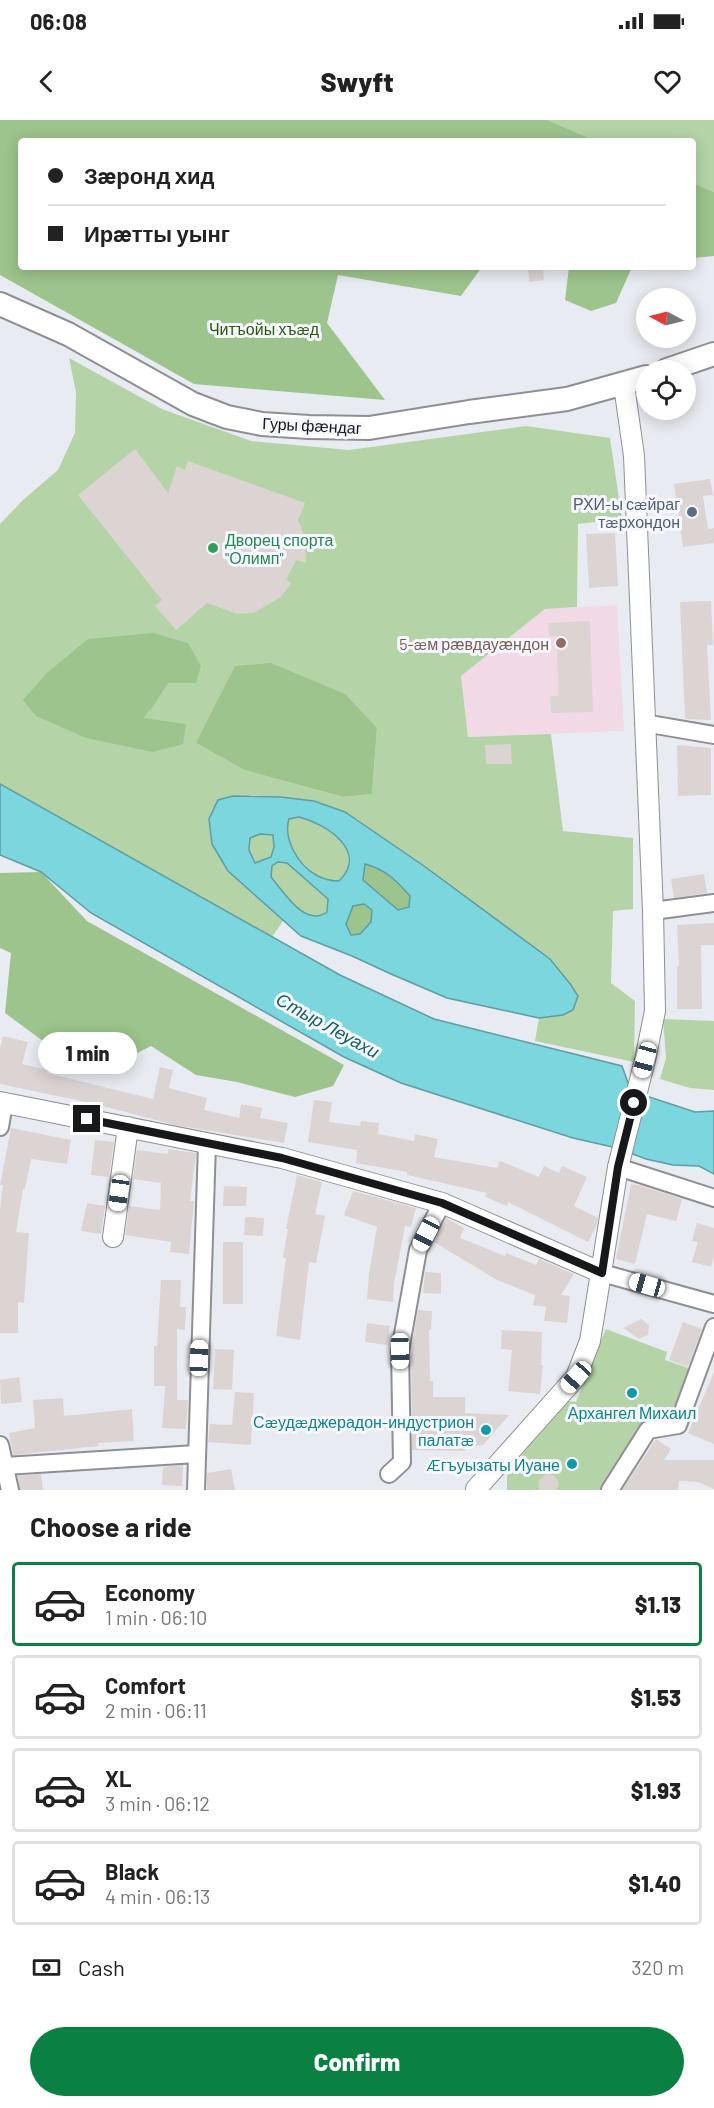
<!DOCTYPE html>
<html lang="en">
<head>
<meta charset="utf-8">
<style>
	body { margin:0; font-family:Barlow,sans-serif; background:#f2f2f2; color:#222; height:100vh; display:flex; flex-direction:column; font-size:22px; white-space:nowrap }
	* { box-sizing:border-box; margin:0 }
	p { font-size:20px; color:#767676 }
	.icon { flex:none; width:33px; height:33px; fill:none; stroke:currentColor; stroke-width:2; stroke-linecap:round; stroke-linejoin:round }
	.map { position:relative; height:1370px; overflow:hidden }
	.side { display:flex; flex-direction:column; background:#fff; flex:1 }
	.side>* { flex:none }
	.top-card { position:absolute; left:18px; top:18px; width:678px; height:132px; border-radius:6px; box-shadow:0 3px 15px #0003; display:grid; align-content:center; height:132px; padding:0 30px; background:#fff }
	.needle { width:39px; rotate:277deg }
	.tools { position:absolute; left:636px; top:168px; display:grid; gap:12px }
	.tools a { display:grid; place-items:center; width:60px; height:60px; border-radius:50%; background:#fff; box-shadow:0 3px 15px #0003; font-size:30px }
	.end { position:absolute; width:27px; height:27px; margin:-14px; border:8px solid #17181a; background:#fff; box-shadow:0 0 0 3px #fff }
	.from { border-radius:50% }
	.bubble { position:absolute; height:42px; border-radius:21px; background:#fff; box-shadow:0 3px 15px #0003; font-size:20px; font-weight:800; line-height:42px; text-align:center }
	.car { position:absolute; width:18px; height:36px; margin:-18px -9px; border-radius:8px; box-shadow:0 0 4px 2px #0007; background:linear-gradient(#fff 24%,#345 0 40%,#fff 0 76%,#345 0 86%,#fff 0) }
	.top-card b { display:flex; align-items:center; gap:21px; height:57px; font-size:22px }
	.top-card b+b { border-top:2px solid #e0e0e0 }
	.top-card i { width:15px; height:15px; background:#222 }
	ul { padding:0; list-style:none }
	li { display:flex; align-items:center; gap:18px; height:84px; margin:0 12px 9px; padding:0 18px; border:3px solid #e0e0e0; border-radius:6px }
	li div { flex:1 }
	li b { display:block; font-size:22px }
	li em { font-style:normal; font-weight:800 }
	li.current { border-color:#0b8043 }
	li>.icon { width:54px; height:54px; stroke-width:1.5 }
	h2 { padding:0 30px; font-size:27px; line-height:72px }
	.pay { display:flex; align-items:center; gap:15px; height:66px; padding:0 30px; font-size:22px }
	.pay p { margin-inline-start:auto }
	.primary-button { display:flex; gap:12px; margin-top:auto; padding:12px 30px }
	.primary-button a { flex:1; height:69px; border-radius:36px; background:#0b8043; color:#fff; font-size:24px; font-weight:800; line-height:69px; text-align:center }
	.status { display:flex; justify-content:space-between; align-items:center; height:42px; padding:0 30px; background:#fff; direction:ltr }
	.status svg { height:16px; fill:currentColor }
	header { display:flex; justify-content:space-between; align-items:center; height:78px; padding:0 30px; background:#fff; font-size:27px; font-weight:800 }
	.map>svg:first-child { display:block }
</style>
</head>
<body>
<div class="status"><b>06:08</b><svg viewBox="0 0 49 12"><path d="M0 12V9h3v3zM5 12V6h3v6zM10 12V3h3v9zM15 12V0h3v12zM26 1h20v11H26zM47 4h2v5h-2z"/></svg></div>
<header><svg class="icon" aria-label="back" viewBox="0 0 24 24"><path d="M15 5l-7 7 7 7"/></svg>Swyft<svg class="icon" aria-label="heart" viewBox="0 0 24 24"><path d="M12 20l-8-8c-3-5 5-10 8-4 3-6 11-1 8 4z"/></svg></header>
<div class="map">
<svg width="714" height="1370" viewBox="0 0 714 1370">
	<rect width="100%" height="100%" fill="#e9ebf2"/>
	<path fill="#f1dae6" d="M617 485 624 611 468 617 461 556 545 489Z"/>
	<path fill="#b4d4a7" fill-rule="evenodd" d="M548 0H714V72L693 63V21H596Z
		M69 238 162 289 251 321 349 330 526 306 610 318 622 399 578 404 577 487 545 489 461 556 468 617 551 614 563 711 633 718V789L613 791 611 863 635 881 634 942 535 921 539 898 563 895 573 890 578 876 571 865 550 839 357 699 314 681 281 677 251 675 228 751 283 801 272 817 0 664V404L23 380 58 350 75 313 76 272ZM377 608 372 674 343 677 244 650 196 623Z
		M299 697C327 704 369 732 339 762 332 761 323 759 316 755 298 745 283 719 289 699Z
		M260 714 273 715 275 727 271 737 255 743 249 730 250 718Z
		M278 741 286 742 328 779 327 792C305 808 284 772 271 757L272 746Z
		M663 899 714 901V970L690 968 660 959 666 938Z
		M606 1209 667 1232 665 1240 694 1250 675 1302 656 1303 602 1370H507V1356L562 1280 576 1282Z"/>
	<path fill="#9dc48c" d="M0 0H548L596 21H21V147H482L461 176 338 155 327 203 385 280 194 264 0 155Z
		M693 63 714 72V136L693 138Z
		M569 147H632L616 183 591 191 565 180Z
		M153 513 188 523 201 546 196 563H168L154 585 143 598 186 604 183 624 153 632 86 618 36 596 23 580 48 552 88 519Z
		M271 543 345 574 377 608 372 674 343 677 244 650 196 623 235 546Z
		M365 744C386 750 396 760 411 776L409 787 398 790 362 760Z
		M41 752 87 801 344 945 333 966 295 977 237 962 196 955 151 926 115 944 43 921 5 893 11 833 0 828V753Z
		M364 783 372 790 371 802 360 814 351 815 345 805 353 786Z"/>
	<path fill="#7cd6de" stroke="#5e9da3" stroke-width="1.5" fill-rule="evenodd" d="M0 664 340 855 434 899 622 946 631 971 695 992 714 991V1054L699 1046 673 1045 646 1039 617 1028 573 1018 401 963 344 937 91 793 41 752 0 735Z
		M233 676 281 677 314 681 345 692 424 746 550 839 571 865 578 876 573 890 563 895 539 898 447 878 391 854 352 836 301 816 228 751 212 724 209 699 218 680ZM299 697C327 704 369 732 339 761 332 761 323 759 316 755 298 745 283 719 289 699ZM260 714 273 715 274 727 271 737 255 743 249 730 250 718ZM278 742 287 743 328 779 327 792C305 808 284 772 271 757L272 746ZM365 744C385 749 397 761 410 776L409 787 398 790 363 760ZM364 784 372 790 371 802 360 814 351 815 346 804 353 786Z"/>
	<path fill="#dcd4d2" d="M528 147H543L544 160 529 162Z
		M135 329 168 373 177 346 185 350 188 341 305 383 298 400 305 417 306 443 296 440 286 460 291 463 281 477 253 493 237 494 207 483 176 510 155 486 162 480 78 375Z
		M710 359 713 375 703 376 708 409 714 408V423L683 427 674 364Z
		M615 413 618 466 589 468 586 414Z
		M711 481 713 525H707L711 600 685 599 680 482Z
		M590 501 593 592 551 593 550 576H558L557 516H549L548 503Z
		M511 624 512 644H486L485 625Z
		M677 625 711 628V675L678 676Z
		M704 754 707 773 674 778 671 759Z
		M714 803V825H701L702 889H677V846H679L677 805Z
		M3 916 28 922 22 944 48 950 47 953 153 979 160 947 173 950 169 968 207 978 204 990 239 998 241 984 262 988 260 998 288 1003 284 1023 175 1005 95 984 0 964V928Z
		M314 980 332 982 329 1002 360 1006 361 1001 379 1003 378 1014 414 1021 415 1014 438 1019 434 1037 497 1048 500 1041 539 1057 544 1046 559 1053 562 1046 587 1057 574 1086 598 1098 597 1105 588 1122 508 1082 507 1086 485 1077 487 1073 407 1055V1052L356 1043 357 1030 308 1022Z
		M11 1008 71 1020 67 1044 31 1039 25 1069H23L16 1112 29 1113 24 1183 18 1182V1213H0V1088L3 1065H0Z
		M95 1020 114 1022 109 1057 91 1055Z
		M168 1029 196 1033 190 1081H194L189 1134 170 1132 171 1122 125 1115 129 1086 160 1090 161 1063 133 1059 137 1030 168 1034Z
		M297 1055 322 1062 315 1094 325 1096 316 1143 309 1142 300 1220 276 1216 286 1138 283 1137 288 1109H286Z
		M631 1064 642 1066 682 1079 676 1101 647 1094 635 1144 616 1139Z
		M224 1066 247 1067 246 1086H223Z
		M353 1071 416 1088 411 1107 405 1106 394 1164 393 1182 367 1179 369 1154 377 1107 344 1095Z
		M87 1083 105 1086 101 1114 81 1111Z
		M245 1097 264 1098 263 1116 244 1115Z
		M446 1098 464 1108 460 1118 505 1136 506 1133 536 1145 539 1139 574 1154 561 1175 570 1176 567 1203 544 1201 546 1187 533 1185 535 1175 497 1160 434 1122Z
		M697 1103 714 1108V1135L711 1147 692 1142 698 1122 692 1121Z
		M223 1122H243V1184H223Z
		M425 1152 441 1153V1174L423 1173Z
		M161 1160H181L180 1187H186L185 1210 177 1209V1280H188L186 1309 162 1308 165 1266H154V1226H157Z
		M418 1190 432 1191 431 1210H429L430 1261H433V1277H465V1293L509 1295 483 1325 465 1328V1331L412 1330 411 1232Z
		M641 1199 649 1205 648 1215 639 1219 623 1208Z
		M683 1202 702 1209 688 1247 669 1240Z
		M367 1203 390 1206 387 1225 365 1222Z
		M502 1210 542 1212 541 1245H543L540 1274 508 1271 512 1230 501 1229Z
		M215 1229 234 1230 232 1270 213 1269Z
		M714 1252V1324L688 1313Z
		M19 1257 22 1282 1 1284 0 1260Z
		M235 1272 254 1273 251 1325 208 1322 210 1304 232 1305Z
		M63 1278 64 1296 132 1289 134 1321 98 1323 99 1326 13 1335 9 1313 35 1308 33 1280Z
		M656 1319 671 1329 664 1340H714V1369L698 1362 679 1361 678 1370H622Z
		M183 1345 182 1366 162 1365 163 1347Z
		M231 1349 235 1370H207V1353Z
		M547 1353 556 1357 559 1363 557 1370H539V1360Z
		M41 1354 43 1370H20L18 1356Z"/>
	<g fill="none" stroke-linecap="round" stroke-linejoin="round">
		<g stroke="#8e8f95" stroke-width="20">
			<path id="minor" d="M644 603 714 615
				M653 791 714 783
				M0 1007 4 983
				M618 1047 714 1078
				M602 1153 714 1184
				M0 1325 10 1370
				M5 1346 196 1334
				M389 1354 402 1342 400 1231 418 1130 442 1083
				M196 1370 207 1023
				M610 1370 648 1310 678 1305 714 1207"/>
		</g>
		<g stroke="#8e8f95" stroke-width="22">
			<path id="tertiary" d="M0 982 282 1038 442 1083 602 1153
				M113 1117 128 1007
				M476 1369 576 1257 590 1221 618 1047 645 940 655 891 653 791 634 336 624 265"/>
		</g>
		<g stroke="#8e8f95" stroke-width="26">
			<path id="secondary" d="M0 184 68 214 193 284 227 297 262 304 309 307 369 308 469 292 567 279 646 257
				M667 250 714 234"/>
		</g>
		<use href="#minor" stroke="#fff" stroke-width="16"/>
		<use href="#tertiary" stroke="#fff" stroke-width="20"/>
		<use href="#secondary" stroke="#fff" stroke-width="22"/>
	</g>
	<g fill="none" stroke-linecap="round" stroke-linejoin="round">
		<path stroke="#17181a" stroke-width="8" d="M87 999 282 1038 442 1083 602 1153 618 1047 634 983"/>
	</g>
	<circle fill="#5c6f8a" stroke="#f7f8ff" stroke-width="2" cx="692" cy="392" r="6"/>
	<circle fill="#2e9e5b" stroke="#f7f8ff" stroke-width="2" cx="213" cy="428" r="6"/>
	<circle fill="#8d6e63" stroke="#f7f8ff" stroke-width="2" cx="561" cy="523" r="6"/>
	<g fill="#0f9aa8" stroke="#f7f8ff" stroke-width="2">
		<circle cx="632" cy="1273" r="6"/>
		<circle cx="486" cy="1310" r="6"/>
		<circle cx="572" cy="1344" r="6"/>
	</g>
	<g text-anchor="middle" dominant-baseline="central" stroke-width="6" stroke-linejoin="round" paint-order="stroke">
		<g font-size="16" fill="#295809" stroke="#f7f8ff">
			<text x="264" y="208">Читъойы хъæд</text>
		</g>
		<g font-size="16" fill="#17181a" stroke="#f7f8ff">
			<text transform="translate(312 305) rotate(3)">Гуры фӕндаг</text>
		</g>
		<g font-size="16" fill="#4e5e75" stroke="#f7f8ff" text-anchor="end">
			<text x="680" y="383">РХИ-ы сæйраг<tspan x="680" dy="18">тæрхондон</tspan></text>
		</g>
		<g font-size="16" fill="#27864d" stroke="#f7f8ff" text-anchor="start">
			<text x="225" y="419">Дворец спорта<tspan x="225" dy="18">"Олимп"</tspan></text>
		</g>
		<g font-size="16" fill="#785e54" stroke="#f7f8ff" text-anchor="end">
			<text x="549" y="523">5-æм рӕвдауӕндон</text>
		</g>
		<g font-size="16" fill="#0d838f" stroke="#f7f8ff" text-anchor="end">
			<text x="632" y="1292" text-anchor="middle">Архангел Михаил</text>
			<text x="474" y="1301">Сæудæджерадон-индустрион<tspan x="474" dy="18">палатæ</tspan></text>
			<text x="560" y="1344">Æгъуызаты Иуане</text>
		</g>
		<g font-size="18" font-style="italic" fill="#0e5d63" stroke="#f7f8ff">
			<text transform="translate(328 905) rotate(29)">Стыр Леуахи</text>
		</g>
	</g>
</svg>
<div class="tools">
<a><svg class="needle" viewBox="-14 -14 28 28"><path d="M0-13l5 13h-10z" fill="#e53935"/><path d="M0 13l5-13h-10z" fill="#767676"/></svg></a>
<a><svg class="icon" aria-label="locate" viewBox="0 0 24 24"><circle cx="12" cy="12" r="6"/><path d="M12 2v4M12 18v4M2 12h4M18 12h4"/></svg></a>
</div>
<i class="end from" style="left:634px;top:983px"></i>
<i class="end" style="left:87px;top:999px"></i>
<div class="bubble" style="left:38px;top:912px;width:99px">1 min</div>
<i class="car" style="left:645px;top:940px;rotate:195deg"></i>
<i class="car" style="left:119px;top:1073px;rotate:188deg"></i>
<i class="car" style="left:426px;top:1114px;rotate:207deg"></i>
<i class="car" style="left:647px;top:1165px;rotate:286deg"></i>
<i class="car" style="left:400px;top:1231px;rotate:179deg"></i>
<i class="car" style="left:199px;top:1238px;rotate:2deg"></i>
<i class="car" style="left:576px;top:1257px;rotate:222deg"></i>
<div class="top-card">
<b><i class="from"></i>Зæронд хид</b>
<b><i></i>Ирæтты уынг</b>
</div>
</div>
<section class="side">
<h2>Choose a ride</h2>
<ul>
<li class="current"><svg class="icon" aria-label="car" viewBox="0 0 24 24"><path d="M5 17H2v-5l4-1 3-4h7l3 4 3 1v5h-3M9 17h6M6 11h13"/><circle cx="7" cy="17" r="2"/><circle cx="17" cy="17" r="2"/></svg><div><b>Economy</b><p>1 min · 06:10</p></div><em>$1.13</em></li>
<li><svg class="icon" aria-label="car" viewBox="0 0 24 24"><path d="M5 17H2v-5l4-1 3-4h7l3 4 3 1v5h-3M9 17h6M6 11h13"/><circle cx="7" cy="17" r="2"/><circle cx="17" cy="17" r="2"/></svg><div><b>Comfort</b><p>2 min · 06:11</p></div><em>$1.53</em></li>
<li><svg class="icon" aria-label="car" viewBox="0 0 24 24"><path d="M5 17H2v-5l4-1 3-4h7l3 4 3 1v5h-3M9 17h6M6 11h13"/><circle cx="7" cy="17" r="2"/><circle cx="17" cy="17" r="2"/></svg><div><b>XL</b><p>3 min · 06:12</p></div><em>$1.93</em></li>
<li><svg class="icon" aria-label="car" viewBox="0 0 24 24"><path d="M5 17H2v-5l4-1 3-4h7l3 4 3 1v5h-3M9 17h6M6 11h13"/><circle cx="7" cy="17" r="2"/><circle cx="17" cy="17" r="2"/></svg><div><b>Black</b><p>4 min · 06:13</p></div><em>$1.40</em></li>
</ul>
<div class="pay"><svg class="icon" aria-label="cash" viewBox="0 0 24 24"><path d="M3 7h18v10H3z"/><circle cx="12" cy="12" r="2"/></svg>Cash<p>320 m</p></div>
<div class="primary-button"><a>Confirm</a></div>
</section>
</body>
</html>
